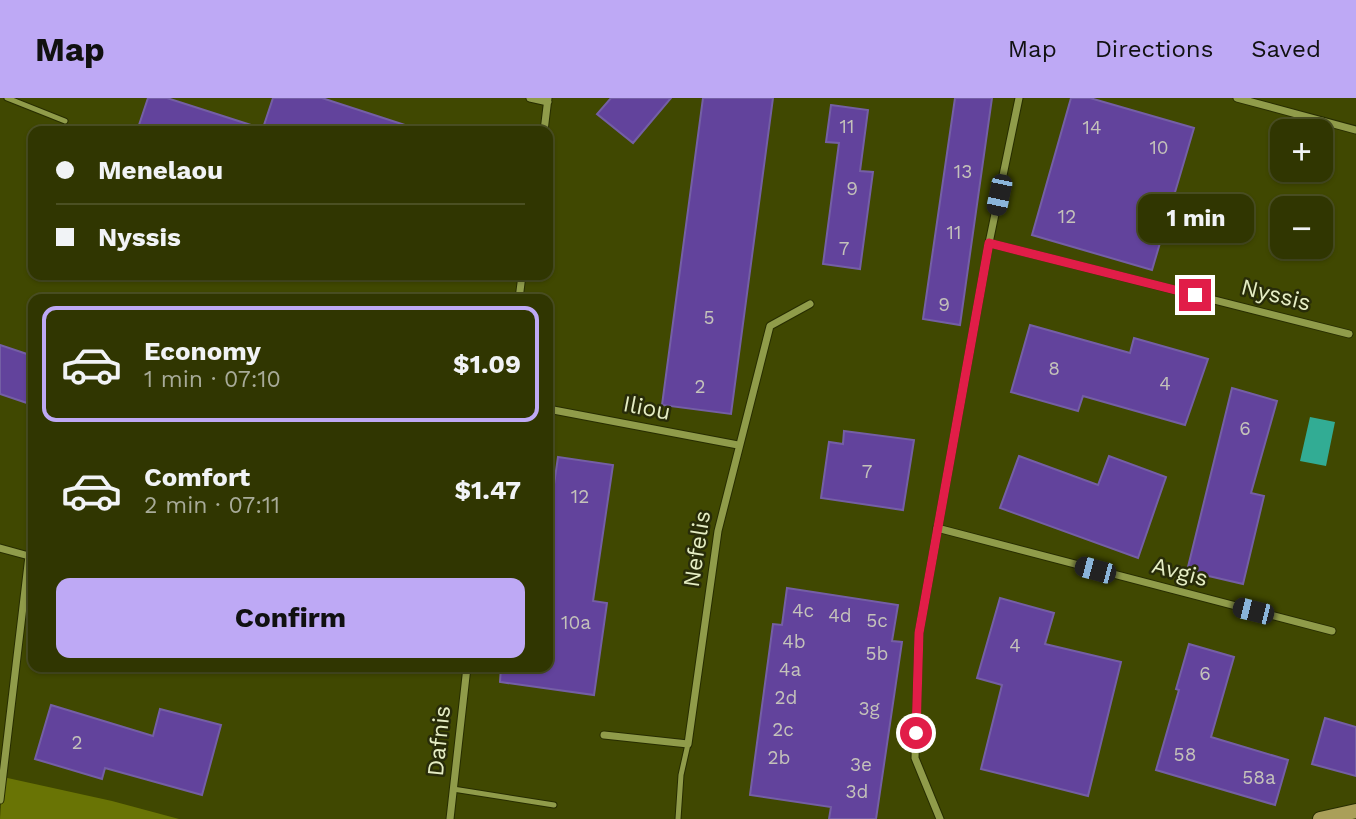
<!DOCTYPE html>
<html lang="en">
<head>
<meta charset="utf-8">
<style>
	body { margin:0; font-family:"Work Sans",sans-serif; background:#383e0b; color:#f1f3f6; height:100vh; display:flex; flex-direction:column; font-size:26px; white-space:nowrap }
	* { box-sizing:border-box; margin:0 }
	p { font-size:23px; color:#a8ab99 }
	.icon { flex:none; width:38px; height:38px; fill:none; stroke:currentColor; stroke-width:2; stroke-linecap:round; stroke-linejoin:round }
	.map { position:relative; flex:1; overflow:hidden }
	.details { position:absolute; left:28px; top:196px; width:525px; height:378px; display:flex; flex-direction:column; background:#303601; border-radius:14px; box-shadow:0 2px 5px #0004,0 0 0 2px #4b5023 }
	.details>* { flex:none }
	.banner { position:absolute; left:28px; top:28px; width:525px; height:154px; border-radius:14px; box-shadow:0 2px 5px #0004,0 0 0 2px #4b5023; display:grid; align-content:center; height:154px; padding:0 28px; background:#303601 }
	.buttons { position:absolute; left:1270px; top:21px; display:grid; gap:14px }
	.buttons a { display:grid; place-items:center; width:63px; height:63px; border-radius:14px; background:#303601; box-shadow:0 2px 5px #0004,0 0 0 2px #4b5023; font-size:35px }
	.end { position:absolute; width:32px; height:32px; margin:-16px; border:9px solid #e11d48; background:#fff; box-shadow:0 0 0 4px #fff }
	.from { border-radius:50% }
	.bubble { position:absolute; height:49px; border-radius:14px; background:#303601; box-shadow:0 2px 5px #0004,0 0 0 2px #4b5023; font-size:23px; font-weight:700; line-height:49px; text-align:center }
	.car { position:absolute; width:21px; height:42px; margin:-21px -10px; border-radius:9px; box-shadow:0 0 5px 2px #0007; background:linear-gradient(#222 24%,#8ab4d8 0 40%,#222 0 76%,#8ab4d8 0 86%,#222 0) }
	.banner b { display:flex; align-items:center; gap:24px; height:66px; font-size:26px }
	.banner b+b { border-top:2px solid #4b5023 }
	.banner i { width:18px; height:18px; background:#f1f3f6 }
	ul { padding:12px 0 0; list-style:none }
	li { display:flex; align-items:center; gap:21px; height:116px; margin:0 14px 10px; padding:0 14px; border:4px solid transparent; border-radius:14px }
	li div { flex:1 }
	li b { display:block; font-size:26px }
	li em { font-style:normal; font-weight:700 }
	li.current { border-color:#bea9f5 }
	li>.icon { width:63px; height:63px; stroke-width:1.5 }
	.primary-button { display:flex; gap:14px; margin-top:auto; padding:14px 28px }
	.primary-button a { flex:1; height:80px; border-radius:14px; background:#bea9f5; color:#111; font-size:28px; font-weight:700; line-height:80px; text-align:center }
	header { display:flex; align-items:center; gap:42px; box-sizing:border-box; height:98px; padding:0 35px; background:#bea9f5; color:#111 }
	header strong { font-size:33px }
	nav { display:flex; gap:38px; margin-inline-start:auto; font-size:24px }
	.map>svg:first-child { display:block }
</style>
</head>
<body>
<header>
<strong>Map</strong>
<nav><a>Map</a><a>Directions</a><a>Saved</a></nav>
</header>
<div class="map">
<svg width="1356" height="721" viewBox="0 0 1356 721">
	<rect width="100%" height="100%" fill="#404801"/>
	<path fill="#697405" d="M3 679 112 703 179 721H0Z"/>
	<path fill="#32ac94" d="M1310 319 1335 324 1326 368 1300 363Z"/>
	<path fill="#62439c" stroke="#745fa5" stroke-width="2" d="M148 0H167L254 28 253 33H137Z
		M273 0H322L408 28V33H262Z
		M611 0H671L633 45 597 16Z
		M703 0H773L731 316 662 307Z
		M955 0H992L960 227 923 221Z
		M1071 0H1090L1194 30 1152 172 1032 137Z
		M831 7 868 12 860 73 873 74 860 171 823 166 839 45 826 44Z
		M1030 227 1130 255 1134 240 1208 261 1185 327 1083 298 1078 313 1011 294Z
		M0 247 33 258V307L0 296Z
		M1232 290 1277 303 1251 395 1264 398 1243 486 1187 473Z
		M844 333 914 342 903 412 821 400 829 344 843 346Z
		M1019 358 1098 387 1109 358 1166 379 1138 460 1000 410Z
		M558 359 613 367 593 503 607 505 594 597 500 584 501 569H548V428Z
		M787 490 898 507 892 543 902 544 876 721H829L831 709 750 697 773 526 782 527Z
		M1000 500 1054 515 1045 546 1121 564 1088 698 981 671 1002 587 977 580Z
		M1189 546 1234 559 1211 639 1288 662 1275 707 1156 672 1179 592 1176 591Z
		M51 607 153 638 160 611 221 627 202 697 105 670 102 681 35 661Z
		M1325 620 1356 629V678L1312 666Z"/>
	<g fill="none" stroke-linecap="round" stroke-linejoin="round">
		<g stroke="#272d00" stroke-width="7">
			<path id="lane" d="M7 0 65 23
				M29 458 33 446
				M453 691 554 707
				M678 721 681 677 688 646"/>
		</g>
		<g stroke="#272d00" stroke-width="9">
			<path id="street" d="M530 0 548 4
				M1237 0 1356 32
				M544 33 548 0
				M989 145 1349 236
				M519 201 522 177
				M548 311 738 347
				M937 430 1332 533
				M0 450 29 458 0 702
				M604 637 688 646 718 433 770 228 810 206
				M450 721 467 569
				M940 721 915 660 919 535 989 145 1019 0"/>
		</g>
		<g stroke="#272d00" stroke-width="16">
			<path id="secondary" d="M1320 721 1356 713"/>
		</g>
		<use href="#lane" stroke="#909c4a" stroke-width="5"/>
		<use href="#street" stroke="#909c4a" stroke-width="7"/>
		<use href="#secondary" stroke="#aa9f59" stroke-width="14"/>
	</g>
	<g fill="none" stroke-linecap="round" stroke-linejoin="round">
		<path stroke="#e11d48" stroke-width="9" d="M916 635 919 535 989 145 1195 197"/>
	</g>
	<g text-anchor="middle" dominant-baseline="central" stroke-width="5" stroke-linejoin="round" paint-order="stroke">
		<g font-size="19" fill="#c4c2ba">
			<text x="847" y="28">11</text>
			<text x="1092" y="29">14</text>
			<text x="1159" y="49">10</text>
			<text x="963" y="73">13</text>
			<text x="852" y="90">9</text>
			<text x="1067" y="118">12</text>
			<text x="954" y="134">11</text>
			<text x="844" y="150">7</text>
			<text x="944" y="206">9</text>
			<text x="709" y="219">5</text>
			<text x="1054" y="270">8</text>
			<text x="1165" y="285">4</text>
			<text x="700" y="288">2</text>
			<text x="1245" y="330">6</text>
			<text x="867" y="373">7</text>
			<text x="580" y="398">12</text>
			<text x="803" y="512">4c</text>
			<text x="840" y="517">4d</text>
			<text x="877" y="522">5c</text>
			<text x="576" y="524">10a</text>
			<text x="794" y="543">4b</text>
			<text x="1015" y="547">4</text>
			<text x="877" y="555">5b</text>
			<text x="790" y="571">4a</text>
			<text x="1205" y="575">6</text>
			<text x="786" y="599">2d</text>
			<text x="869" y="610">3g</text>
			<text x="783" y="631">2c</text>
			<text x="77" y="644">2</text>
			<text x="1185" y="656">58</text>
			<text x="779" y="659">2b</text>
			<text x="861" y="666">3e</text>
			<text x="1259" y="679">58a</text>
			<text x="857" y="693">3d</text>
		</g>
		<g font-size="23" fill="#e5edc4" stroke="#282c09">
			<text transform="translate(1276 197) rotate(14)">Nyssis</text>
			<text transform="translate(647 310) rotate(11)">Iliou</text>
			<text transform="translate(697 451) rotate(-81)">Nefelis</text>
			<text transform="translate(1180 474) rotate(15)">Avgis</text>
			<text transform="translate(439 643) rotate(-84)">Dafnis</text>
		</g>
	</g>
</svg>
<div class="buttons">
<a>+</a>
<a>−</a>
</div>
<i class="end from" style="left:916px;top:635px"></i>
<i class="end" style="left:1195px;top:197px"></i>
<div class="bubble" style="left:1138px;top:96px;width:116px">1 min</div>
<i class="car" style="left:999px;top:97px;rotate:192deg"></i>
<i class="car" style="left:1095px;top:472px;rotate:285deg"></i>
<i class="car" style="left:1253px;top:513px;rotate:284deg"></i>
<div class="banner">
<b><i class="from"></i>Menelaou</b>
<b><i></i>Nyssis</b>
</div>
<section class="details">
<ul>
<li class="current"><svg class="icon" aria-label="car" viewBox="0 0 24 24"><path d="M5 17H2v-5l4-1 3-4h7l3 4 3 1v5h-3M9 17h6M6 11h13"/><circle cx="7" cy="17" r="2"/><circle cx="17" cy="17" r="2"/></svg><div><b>Economy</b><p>1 min · 07:10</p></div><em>$1.09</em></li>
<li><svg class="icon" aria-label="car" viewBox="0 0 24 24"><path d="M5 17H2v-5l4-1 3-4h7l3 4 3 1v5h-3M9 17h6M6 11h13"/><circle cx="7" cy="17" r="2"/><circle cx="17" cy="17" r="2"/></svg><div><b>Comfort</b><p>2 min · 07:11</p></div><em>$1.47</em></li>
</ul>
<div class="primary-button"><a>Confirm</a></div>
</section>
</div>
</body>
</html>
